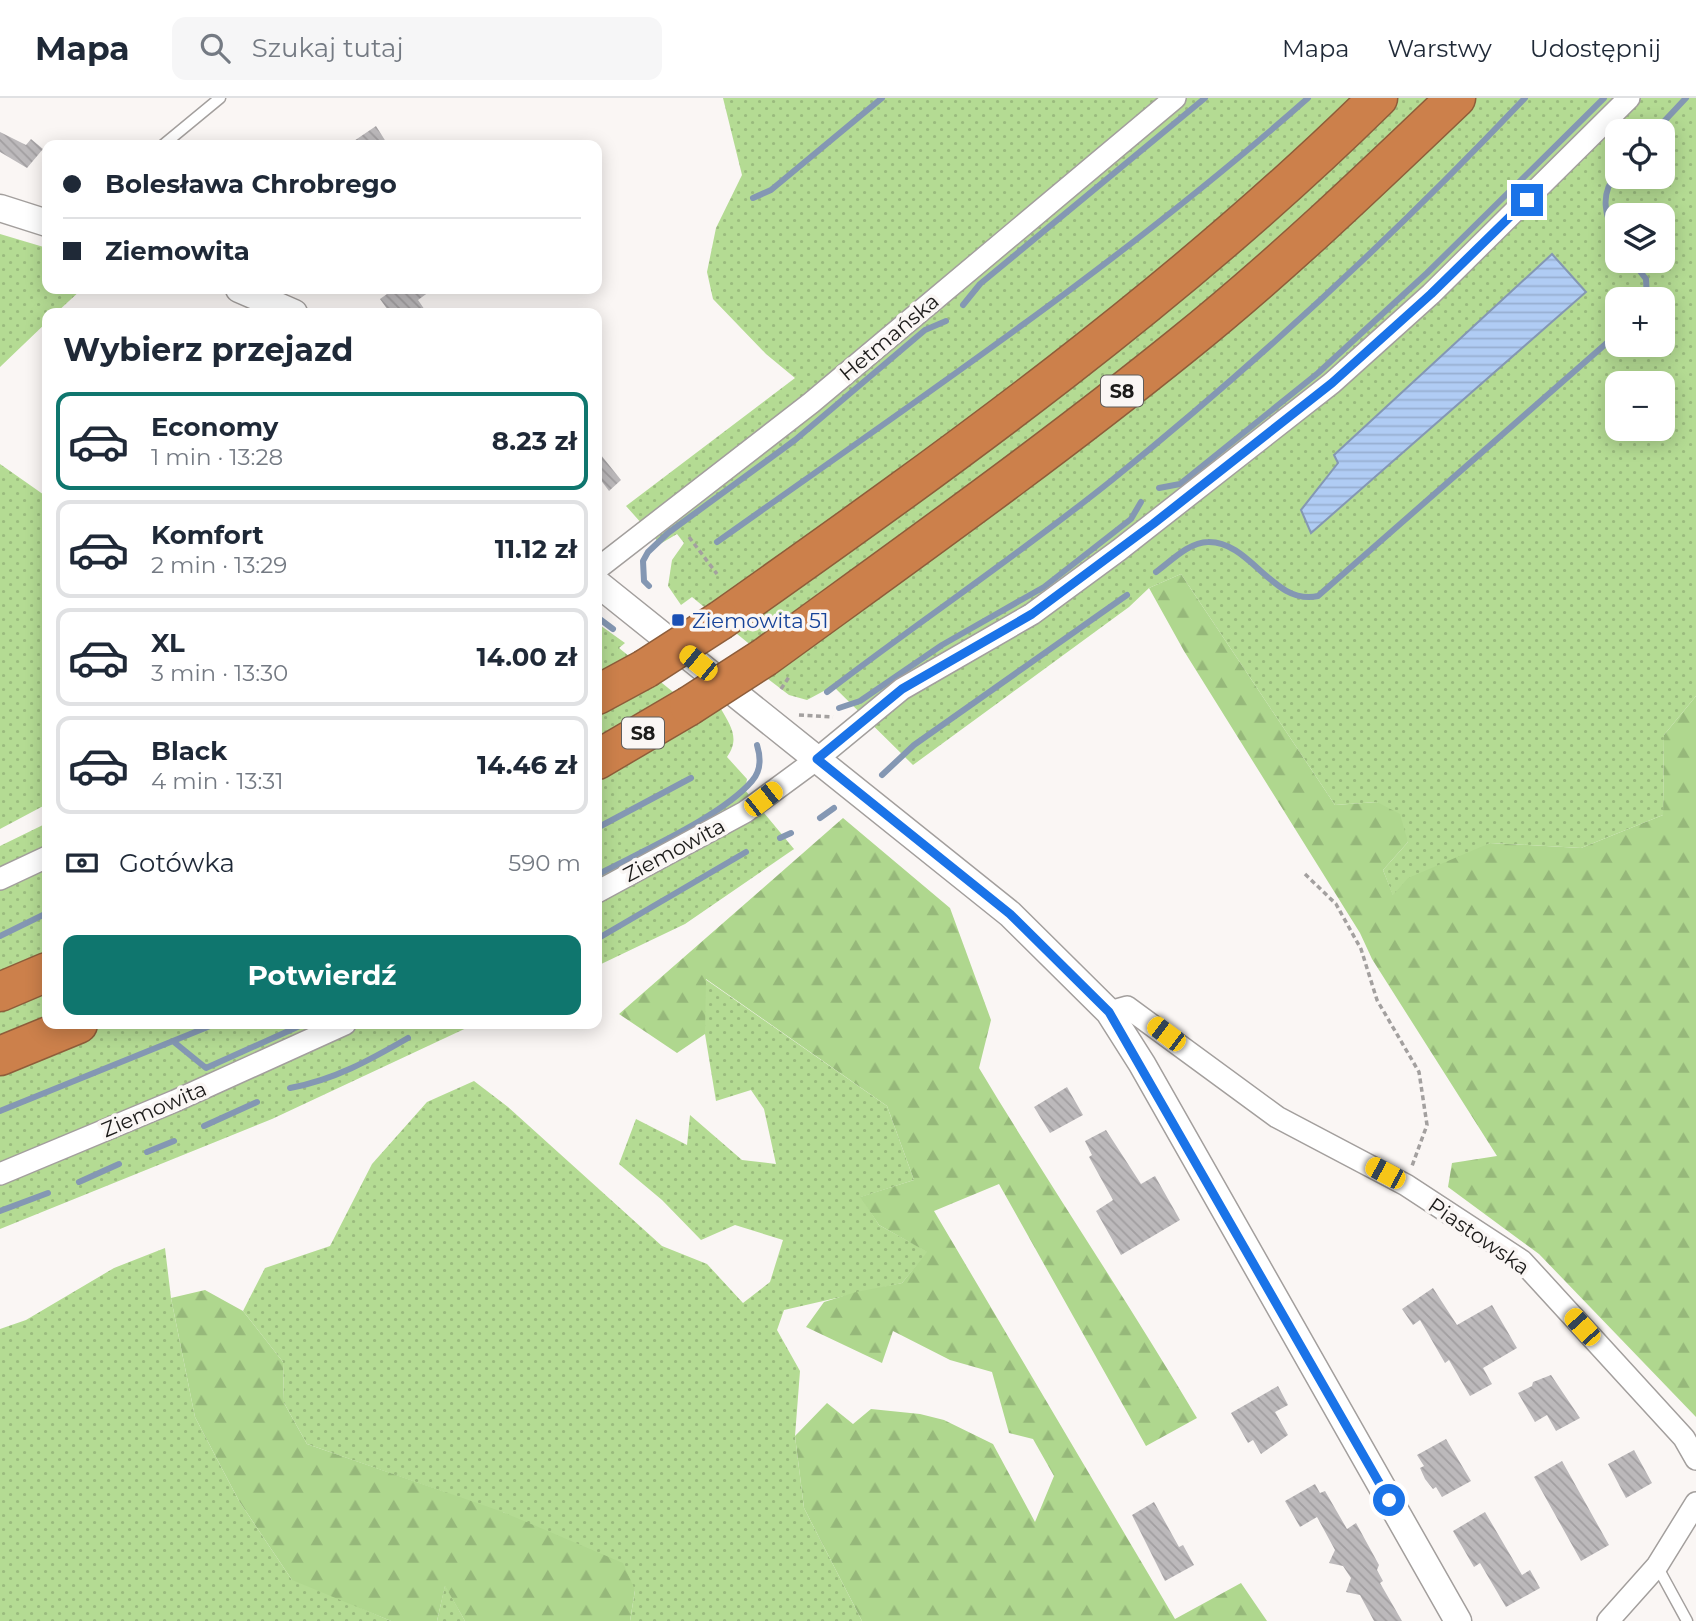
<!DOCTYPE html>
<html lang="pl">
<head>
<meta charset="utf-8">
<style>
	body { margin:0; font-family:Montserrat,sans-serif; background:#f6f6f7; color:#1f2937; height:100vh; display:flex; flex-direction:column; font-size:26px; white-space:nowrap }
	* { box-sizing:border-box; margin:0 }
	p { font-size:23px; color:#747a83 }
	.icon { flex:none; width:38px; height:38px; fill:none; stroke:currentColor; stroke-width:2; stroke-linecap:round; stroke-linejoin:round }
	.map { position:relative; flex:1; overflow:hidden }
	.sheet { position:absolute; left:42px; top:210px; width:560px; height:721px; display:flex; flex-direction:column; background:#fff; border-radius:14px; box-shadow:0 4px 18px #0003 }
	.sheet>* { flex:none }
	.guide { position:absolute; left:42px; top:42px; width:560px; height:154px; border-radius:14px; box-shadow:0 4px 18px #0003; display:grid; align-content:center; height:154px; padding:0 21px; background:#fff }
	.fabs { position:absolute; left:1605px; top:21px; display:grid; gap:14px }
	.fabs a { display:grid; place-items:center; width:70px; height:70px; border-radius:14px; background:#fff; box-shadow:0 4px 18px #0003; font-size:35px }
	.end { position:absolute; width:32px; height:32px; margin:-16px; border:9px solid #1a73e8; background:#fff; box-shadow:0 0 0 4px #fff }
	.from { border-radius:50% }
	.car { position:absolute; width:21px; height:42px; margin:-21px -10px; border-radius:9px; box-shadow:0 0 5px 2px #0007; background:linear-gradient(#f5c518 24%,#345 0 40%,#f5c518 0 76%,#345 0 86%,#f5c518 0) }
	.guide b { display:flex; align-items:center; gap:24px; height:66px; font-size:26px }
	.guide b+b { border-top:2px solid #e0e1e3 }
	.guide i { width:18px; height:18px; background:#1f2937 }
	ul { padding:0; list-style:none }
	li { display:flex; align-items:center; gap:21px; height:98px; margin:0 14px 10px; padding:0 7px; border:4px solid #e0e1e3; border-radius:14px }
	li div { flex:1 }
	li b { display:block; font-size:26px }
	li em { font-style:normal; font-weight:700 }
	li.current { border-color:#0f766e }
	li>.icon { width:63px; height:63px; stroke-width:1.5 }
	h2 { padding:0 21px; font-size:32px; line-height:84px }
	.pay { display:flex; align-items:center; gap:18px; height:77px; padding:0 21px; font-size:26px }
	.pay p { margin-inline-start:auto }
	.cta { display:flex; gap:14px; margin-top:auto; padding:14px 21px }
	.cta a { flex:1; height:80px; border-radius:14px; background:#0f766e; color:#fff; font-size:28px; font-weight:700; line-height:80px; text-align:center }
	header { display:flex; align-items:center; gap:42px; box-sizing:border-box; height:98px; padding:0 35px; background:#fff; border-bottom:2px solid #e0e1e3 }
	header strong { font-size:33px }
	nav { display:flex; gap:38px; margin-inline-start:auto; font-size:24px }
	.search { width:490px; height:63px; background:#f6f6f7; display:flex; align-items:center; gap:18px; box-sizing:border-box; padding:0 24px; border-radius:14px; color:#747a83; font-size:26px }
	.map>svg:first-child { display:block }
</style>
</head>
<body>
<header>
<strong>Mapa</strong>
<div class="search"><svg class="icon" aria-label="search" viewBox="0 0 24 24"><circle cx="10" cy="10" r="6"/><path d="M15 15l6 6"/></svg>Szukaj tutaj</div>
<nav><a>Mapa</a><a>Warstwy</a><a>Udostępnij</a></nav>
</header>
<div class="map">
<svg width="1696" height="1523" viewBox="0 0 1696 1523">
	<defs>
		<pattern id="grass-dots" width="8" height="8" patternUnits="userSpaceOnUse" patternTransform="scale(1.75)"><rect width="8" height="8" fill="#b4db93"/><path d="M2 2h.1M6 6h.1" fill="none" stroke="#9abb7e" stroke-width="1.8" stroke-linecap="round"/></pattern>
		<pattern id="forest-firs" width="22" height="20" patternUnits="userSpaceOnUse" patternTransform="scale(1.75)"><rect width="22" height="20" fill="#afd78e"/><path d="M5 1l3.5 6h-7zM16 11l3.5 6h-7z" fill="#96b87a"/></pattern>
		<pattern id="water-rules" width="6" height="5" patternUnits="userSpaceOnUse" patternTransform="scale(1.75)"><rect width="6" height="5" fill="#b0ccf4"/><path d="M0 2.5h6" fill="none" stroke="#97afd1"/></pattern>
		<pattern id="building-back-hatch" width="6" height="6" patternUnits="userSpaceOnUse" patternTransform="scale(1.75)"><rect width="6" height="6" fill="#bcb9bb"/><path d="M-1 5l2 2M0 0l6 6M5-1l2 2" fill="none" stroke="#a19ea0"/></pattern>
	</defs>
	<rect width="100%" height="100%" fill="#faf6f4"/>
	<path fill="url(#grass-dots)" fill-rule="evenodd" d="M723 0H1696V598L1664 637 1663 717 1581 750 1490 745 1393 798 1383 772 1408 744 1377 704 1335 707 1181 476 1149 490 1129 509 913 667 833 588 807 602 789 597 768 581 781 572 692 499 681 507 668 488 672 462 684 445 677 436 660 446 626 408 795 280 766 256 713 201 707 174 716 130 742 77ZM1617 33H1662V79H1617ZM1617 117H1662V163H1617ZM1617 201H1662V247H1617ZM1617 285H1662V331H1617Z
		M0 136 47 150V191H82L56 215H47V224L0 269Z
		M0 366 47 399V706L0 731Z
		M597 525 625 545 619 550 705 620 721 611C731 628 740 641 727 659L747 681 745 692 794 751 685 826 597 868Z
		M47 725V926H475L272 1021 0 1131V748Z
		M705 881 887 1008 914 1082 861 1099 879 1127 928 1154 902 1185 784 1212 777 1232 800 1273 795 1338 804 1410 862 1523H630L635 1492 503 1414 361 1510 391 1523H0V1231L26 1222 114 1170 165 1150 171 1200 195 1319 239 1403 292 1482 444 1394 307 1346 284 1305 283 1264 243 1213 265 1170 330 1148 372 1066 427 1004 474 983 508 1009 662 1148 707 1166 743 1205 770 1184 783 1142 735 1127 701 1142 662 1102 619 1066 636 1021 687 1047 690 1017 742 1062 776 1066 764 1011 751 992 716 1003 705 936Z
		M445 1487 465 1523H437Z"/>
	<path fill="url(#forest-firs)" d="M1181 476 1335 707 1377 704 1400 716 1408 744 1383 772 1393 797 1408 780 1490 745 1581 750 1663 717 1664 637 1696 598V1319L1539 1156 1448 1089 1452 1065 1497 1058 1372 861 1360 835 1184 553 1149 490Z
		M843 720 950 810 991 922 979 970C1050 1088 1127 1202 1197 1320L1146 1348 999 1086 934 1113 1175 1521 1241 1485 1267 1523H862L804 1410 795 1338 827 1305 853 1326 871 1311 920 1316 944 1322 993 1346 1035 1424 1054 1378 1033 1341 1009 1335 992 1274 950 1262 893 1233 882 1265 806 1229 824 1204 856 1194 902 1185 927 1154 879 1127 860 1099 914 1082 887 1008 706 881 705 936 677 955 619 916Z
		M205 1192 243 1213 283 1264 284 1305 307 1346 503 1414 623 1465 635 1492 630 1523H465L445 1488 437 1523H391L292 1482 239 1403 195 1319 171 1200Z"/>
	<path fill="url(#water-rules)" stroke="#8497b3" stroke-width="2" d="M1552 156 1586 194 1311 435 1301 412 1338 365 1334 357Z"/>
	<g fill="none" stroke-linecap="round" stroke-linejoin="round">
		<path stroke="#8497b3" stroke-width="6" d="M1655 33 1686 0
			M1617 76C1599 95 1605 120 1617 141
			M753 100 771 92 882 0
			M1632 163 1646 181 1647 201
			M963 207 980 186 1205 0
			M1159 390 1180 386 1318 275 1427 175 1604 0
			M717 444C918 301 1123 164 1308 0
			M1156 474C1170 464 1189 444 1208 444 1251 443 1273 508 1318 498L1617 236
			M649 488 644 483 643 463 648 454 668 435 795 342 925 232 946 223
			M597 519 613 531
			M827 594C921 522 1020 456 1112 382 1258 264 1396 136 1525 0
			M839 610 860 603 942 547 1044 489 1131 421 1141 404
			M882 677 914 647 1127 497
			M820 720 834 710
			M597 730 691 680
			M780 740 791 735
			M597 777C640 754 721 719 752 683 761 673 761 660 757 647
			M0 838 47 815
			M597 841 746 754
			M174 944 206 970 304 926
			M290 990C334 982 370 962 408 940
			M0 1013 215 926
			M204 1028 257 1004
			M147 1054 174 1043
			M79 1084 119 1066
			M0 1113 48 1095"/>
	</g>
	<path fill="url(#building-back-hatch)" d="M376 28 388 47H348Z
		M0 34 26 47 31 41 43 51 27 70 0 54Z
		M394 191H433L418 202 427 215H390L380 201Z
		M597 352 621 382 609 393 597 377Z
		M1067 989 1083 1017 1050 1035 1034 1009Z
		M1106 1032 1141 1086 1155 1078 1180 1122 1121 1157 1096 1113 1113 1102 1089 1059 1092 1057 1085 1043Z
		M1433 1190 1457 1227 1492 1207 1517 1250 1483 1270 1492 1286 1470 1298 1449 1262 1445 1265 1420 1222 1413 1227 1402 1211Z
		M1551 1277 1580 1320 1556 1333 1547 1317 1535 1324 1518 1295 1532 1288 1533 1284Z
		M1278 1288 1288 1307 1275 1314 1288 1337 1261 1356 1253 1342 1248 1345 1231 1315Z
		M1446 1341 1471 1383 1442 1399 1436 1389 1433 1391 1425 1381 1420 1370 1424 1368 1417 1357Z
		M1634 1352 1652 1385 1626 1400 1608 1366Z
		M1562 1363 1609 1447 1581 1463 1534 1379Z
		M1315 1386 1320 1395 1325 1393 1347 1431 1356 1425 1379 1467 1377 1472 1383 1483 1380 1485 1402 1523H1374L1360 1497 1346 1494 1351 1480 1343 1468 1329 1465 1335 1452 1317 1419 1300 1429 1285 1403Z
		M1154 1404 1179 1449 1183 1447 1194 1467 1165 1483 1132 1417Z
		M1485 1414 1522 1477 1530 1472 1540 1490 1506 1509 1480 1465 1474 1469 1453 1433Z"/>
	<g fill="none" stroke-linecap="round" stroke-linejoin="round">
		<g stroke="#a39f9d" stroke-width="13">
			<path id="service" d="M163 47 220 0
				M1657 1468 1687 1523"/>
		</g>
		<g stroke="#a39f9d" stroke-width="24">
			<path id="minor" d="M597 471 811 305 1175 0
				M0 781 47 759
				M597 794 745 714 817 661 902 591 1032 516 1119 452 1332 285 1431 196 1629 0
				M1109 914 1127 909 1277 1019 1406 1087 1522 1163 1684 1340 1696 1361
				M0 1076 175 1003 345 926
				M1608 1523 1657 1468 1696 1405"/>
		</g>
		<g stroke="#a39f9d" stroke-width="29">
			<path id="tertiary" d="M0 110 47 125
				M239 191 294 215
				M597 485 1010 816 1109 914 1142 966 1458 1523"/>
		</g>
		<g stroke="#8e5d3a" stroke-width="41">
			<path id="motorway" d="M721 522C949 361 1178 197 1378 0
				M765 559C905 457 1046 357 1181 248 1277 171 1367 85 1456 0
				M597 597 645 571
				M597 662 689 608
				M0 894 47 874
				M0 958 78 926"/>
		</g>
		<path stroke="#a3a09f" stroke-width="3.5" stroke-dasharray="5 3.5" stroke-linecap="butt" d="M689 439 717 476
			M781 591 789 579
			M799 617 833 619
			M1305 776 1336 806 1361 851 1377 902 1419 974 1427 1027 1412 1068"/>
		<use href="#service" stroke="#fff" stroke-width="10"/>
		<use href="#minor" stroke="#fff" stroke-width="21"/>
		<use href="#tertiary" stroke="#fff" stroke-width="26"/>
		<use href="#motorway" stroke="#cc804b" stroke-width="38"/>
		<g stroke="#8e5d3a" stroke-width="41" stroke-linecap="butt">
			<path id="motorway-bridge" d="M645 571 721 522
				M689 608 765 559"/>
		</g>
		<use href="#motorway-bridge" stroke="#cc804b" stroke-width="38"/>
	</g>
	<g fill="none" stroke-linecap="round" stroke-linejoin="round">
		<path stroke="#1a73e8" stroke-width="9" d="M1389 1402 1109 914 1010 816 817 661 902 591 1032 516 1153 426 1332 285 1431 196 1527 102"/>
	</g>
	<rect fill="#1a4fb4" stroke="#faf6f4" stroke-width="2.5" x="671" y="515" width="14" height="14" rx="3.5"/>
	<g text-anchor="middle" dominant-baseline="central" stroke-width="7" stroke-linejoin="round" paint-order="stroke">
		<g fill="#faf6f4" stroke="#5f5d5b" stroke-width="2">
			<rect x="1101" y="277.5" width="42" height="31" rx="5"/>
			<rect x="622" y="619.5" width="42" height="31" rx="5"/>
		</g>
		<g font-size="19" font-weight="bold" fill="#1c1b1a">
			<text x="1122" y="293">S8</text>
			<text x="643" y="635">S8</text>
		</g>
		<g font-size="21" fill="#1c1b1a" stroke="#faf6f4">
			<text transform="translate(889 239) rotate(-40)">Hetmańska</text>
			<text transform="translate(674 752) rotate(-28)">Ziemowita</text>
			<text transform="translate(154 1011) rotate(-23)">Ziemowita</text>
			<text transform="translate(1479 1138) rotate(35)">Piastowska</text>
		</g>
		<g font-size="21" fill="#164399" stroke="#faf6f4" text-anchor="start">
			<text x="692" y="522">Ziemowita 51</text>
		</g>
	</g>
</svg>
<div class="fabs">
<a><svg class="icon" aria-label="locate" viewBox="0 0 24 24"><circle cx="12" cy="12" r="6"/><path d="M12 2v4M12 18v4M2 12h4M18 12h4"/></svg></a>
<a><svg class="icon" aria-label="layers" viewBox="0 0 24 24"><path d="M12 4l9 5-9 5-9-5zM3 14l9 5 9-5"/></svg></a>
<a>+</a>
<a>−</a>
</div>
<i class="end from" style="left:1389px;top:1402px"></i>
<i class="end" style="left:1527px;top:102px"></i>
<i class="car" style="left:698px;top:565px;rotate:309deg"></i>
<i class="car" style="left:763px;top:701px;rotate:52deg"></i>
<i class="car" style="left:1166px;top:936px;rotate:307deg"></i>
<i class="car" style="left:1385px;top:1075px;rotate:298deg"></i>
<i class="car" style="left:1582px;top:1229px;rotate:318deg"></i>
<div class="guide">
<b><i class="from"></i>Bolesława Chrobrego</b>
<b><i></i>Ziemowita</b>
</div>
<section class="sheet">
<h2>Wybierz przejazd</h2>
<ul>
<li class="current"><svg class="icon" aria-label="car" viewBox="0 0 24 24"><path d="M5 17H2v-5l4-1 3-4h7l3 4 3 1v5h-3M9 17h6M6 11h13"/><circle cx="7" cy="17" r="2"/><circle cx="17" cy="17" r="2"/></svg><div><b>Economy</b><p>1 min · 13:28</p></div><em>8.23 zł</em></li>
<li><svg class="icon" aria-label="car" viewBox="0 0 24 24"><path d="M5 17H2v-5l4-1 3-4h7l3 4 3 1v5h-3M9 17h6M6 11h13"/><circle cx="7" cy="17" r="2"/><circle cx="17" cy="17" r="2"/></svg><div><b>Komfort</b><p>2 min · 13:29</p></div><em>11.12 zł</em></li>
<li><svg class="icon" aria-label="car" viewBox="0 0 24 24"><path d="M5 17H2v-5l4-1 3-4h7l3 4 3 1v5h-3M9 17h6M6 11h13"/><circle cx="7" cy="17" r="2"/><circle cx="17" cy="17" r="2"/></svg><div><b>XL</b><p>3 min · 13:30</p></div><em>14.00 zł</em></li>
<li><svg class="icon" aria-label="car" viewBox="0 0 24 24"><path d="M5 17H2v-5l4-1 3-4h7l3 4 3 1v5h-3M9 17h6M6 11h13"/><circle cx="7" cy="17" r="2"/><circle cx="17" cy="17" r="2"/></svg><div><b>Black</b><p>4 min · 13:31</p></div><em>14.46 zł</em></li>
</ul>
<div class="pay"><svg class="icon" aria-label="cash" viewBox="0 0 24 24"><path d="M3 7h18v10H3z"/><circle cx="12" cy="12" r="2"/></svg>Gotówka<p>590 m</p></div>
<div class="cta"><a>Potwierdź</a></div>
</section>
</div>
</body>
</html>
